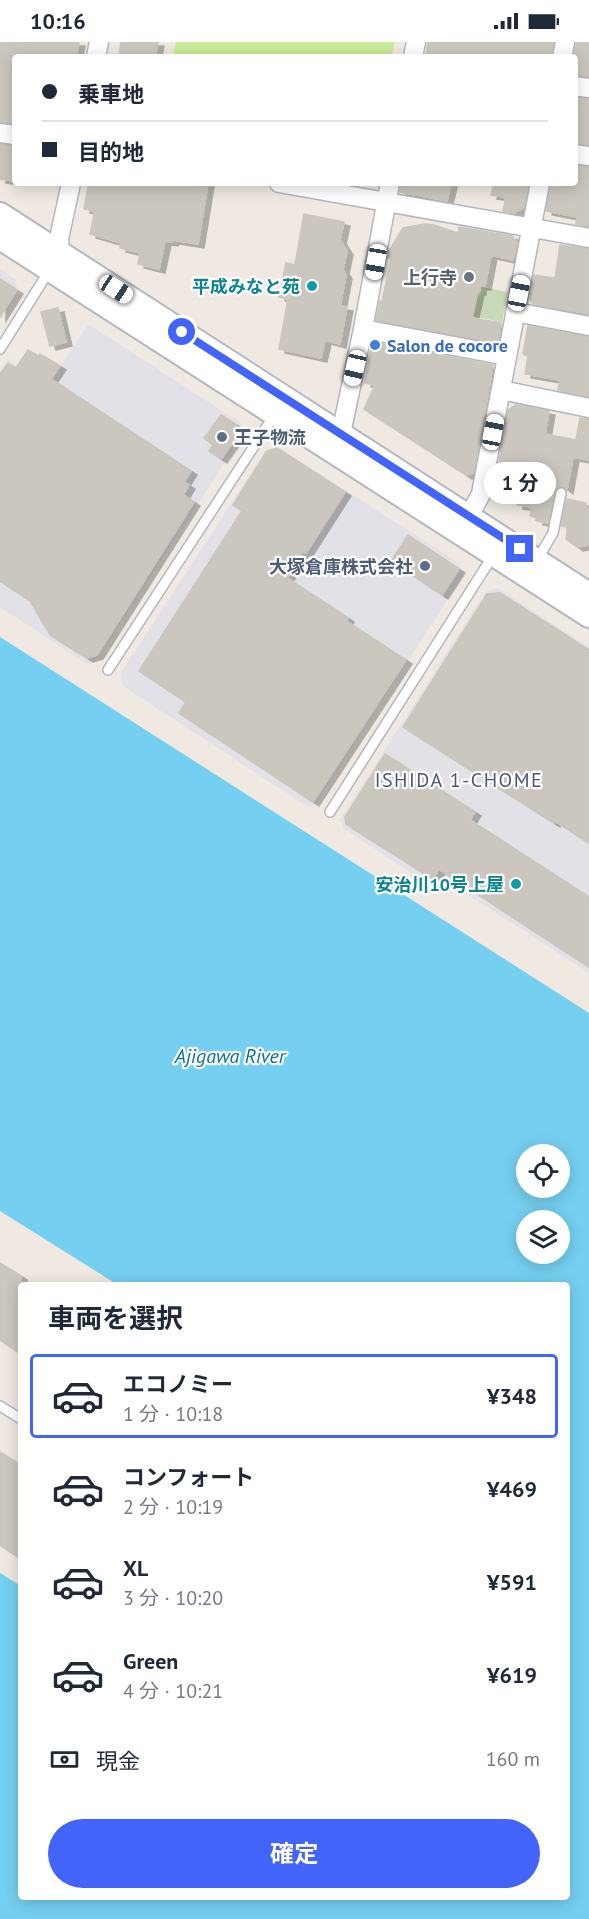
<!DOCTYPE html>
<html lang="ja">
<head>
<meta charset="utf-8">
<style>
	body { margin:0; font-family:"PT Sans","Noto Sans JP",sans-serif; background:#f6f6f7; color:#1f2937; height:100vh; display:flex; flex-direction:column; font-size:22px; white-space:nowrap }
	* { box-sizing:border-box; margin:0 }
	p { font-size:20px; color:#747a83 }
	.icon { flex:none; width:33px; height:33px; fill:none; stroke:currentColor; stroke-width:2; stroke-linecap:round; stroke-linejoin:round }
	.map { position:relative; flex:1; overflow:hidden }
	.panel { position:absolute; left:18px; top:1240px; width:552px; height:618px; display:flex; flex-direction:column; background:#fff; border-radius:6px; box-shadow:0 3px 15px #0003 }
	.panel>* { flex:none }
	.banner { position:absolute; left:12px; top:12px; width:566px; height:132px; border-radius:6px; box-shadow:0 3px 15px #0003; display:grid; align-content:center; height:132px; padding:0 30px; background:#fff }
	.tools { position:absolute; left:516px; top:1102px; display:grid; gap:12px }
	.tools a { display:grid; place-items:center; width:54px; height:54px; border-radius:50%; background:#fff; box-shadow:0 3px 15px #0003; font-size:30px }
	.end { position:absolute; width:27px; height:27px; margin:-14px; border:8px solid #4264fb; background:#fff; box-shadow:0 0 0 3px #fff }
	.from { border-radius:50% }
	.bubble { position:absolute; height:42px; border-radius:21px; background:#fff; box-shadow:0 3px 15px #0003; font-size:20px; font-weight:700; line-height:42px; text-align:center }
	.car { position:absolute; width:18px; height:36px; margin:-18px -9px; border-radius:8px; box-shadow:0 0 4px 2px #0007; background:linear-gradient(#fff 24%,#345 0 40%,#fff 0 76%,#345 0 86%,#fff 0) }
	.banner b { display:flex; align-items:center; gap:21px; height:57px; font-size:22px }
	.banner b+b { border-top:2px solid #e0e1e3 }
	.banner i { width:15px; height:15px; background:#1f2937 }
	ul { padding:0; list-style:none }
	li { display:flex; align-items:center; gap:18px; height:84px; margin:0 12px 9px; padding:0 18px; border:3px solid transparent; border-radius:6px }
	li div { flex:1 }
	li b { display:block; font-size:22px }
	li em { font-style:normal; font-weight:700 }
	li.active { border-color:#4264fb }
	li>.icon { width:54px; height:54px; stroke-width:1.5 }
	h2 { padding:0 30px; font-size:27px; line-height:72px }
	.pay { display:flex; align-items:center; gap:15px; height:66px; padding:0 30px; font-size:22px }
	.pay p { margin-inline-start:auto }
	.action { display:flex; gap:12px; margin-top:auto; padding:12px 30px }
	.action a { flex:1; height:69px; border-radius:36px; background:#4264fb; color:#fff; font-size:24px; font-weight:700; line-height:69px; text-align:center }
	.status { display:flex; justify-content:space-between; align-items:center; height:42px; padding:0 30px; background:#fff; direction:ltr }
	.status svg { height:16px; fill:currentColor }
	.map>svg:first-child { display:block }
</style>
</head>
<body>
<div class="status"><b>10:16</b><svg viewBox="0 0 49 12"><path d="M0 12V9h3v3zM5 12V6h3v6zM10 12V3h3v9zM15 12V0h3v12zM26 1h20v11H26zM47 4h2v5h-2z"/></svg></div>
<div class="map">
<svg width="589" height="1877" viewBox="0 0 589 1877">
	<defs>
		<filter id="shadow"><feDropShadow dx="6" dy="4" stdDeviation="0" flood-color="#0004"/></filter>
	</defs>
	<rect width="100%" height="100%" fill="#efe9e1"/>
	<path fill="#e3e1e8" d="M0 227 15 237 18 251 0 279Z
		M88 282 241 381 242 394 96 619 87 622 0 565V330L8 318 48 344Z
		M278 405 460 522 463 534 315 762 308 765 123 644 120 632 266 408Z
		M498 546 589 605V931L439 834 431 844 344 787 340 778 486 549Z"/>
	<path fill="#c8d9b8" d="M482 245 508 250 502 280 444 269 448 248 480 254Z"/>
	<path fill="#c9ec9a" d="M176 0H394L392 15H173Z"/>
	<path fill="#75cff0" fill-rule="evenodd" d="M0 595 589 971V1877H0V1531L21 1544V1856H567V1244L118 1243 0 1169ZM526 1113H560V1146H526ZM526 1179H560V1212H526Z"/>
	<path fill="#cbc7bf" stroke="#cbc5ba" stroke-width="1.5" filter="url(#shadow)" d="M0 0H79L76 15H15V82L0 80Z
		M121 0H158L155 15H119Z
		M428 0H554L551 15H426Z
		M576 0H589V35L574 33 573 15Z
		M574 55 589 57V103L574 101Z
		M0 102 15 104V139L0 137Z
		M574 123 589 125V185L576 182 577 175 546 169 551 141H574Z
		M89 141H208L198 202 173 198 172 200 165 199 159 227 138 222 140 211 120 206 121 201 90 192 95 169 84 167Z
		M401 141H451L447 159 400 150Z
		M494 141H529L524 165 514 171 503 169 506 155 491 153Z
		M304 172 344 180 340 198 347 209 343 228 346 233 340 264 347 265 340 302 325 298 321 316 279 307 288 257 279 255 286 221 295 223Z
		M424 182 434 183 458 191 459 185 512 194 517 201 513 218 491 213 485 244H480V249H478L472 276 501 281 498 301 376 278 380 259 382 260 391 217 388 216 389 209 403 186Z
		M560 203 589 207V273L533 262 530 256 534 233 555 236Z
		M0 237 17 248 0 275Z
		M58 266 66 300 50 304 41 270Z
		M528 284 589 295V355L558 348 560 338 525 332 528 314 523 312Z
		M372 300 493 323 474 431 466 433 364 367 375 343 365 341Z
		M28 308 38 314 40 312 60 324 51 337 191 429 184 440 189 443 183 453 194 460 97 613 87 616 50 593 30 559 0 539V332L8 321 16 326Z
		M516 363 549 369 545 392 576 398 580 376 589 377V418L573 415 567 448 562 444 556 447 548 481 537 479 538 476 530 474 532 465 517 463V458L498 453 495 443 508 368Z
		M221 373 235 382 239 392 221 417 209 409 213 403 204 396Z
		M277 406 345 450 306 511 303 509 287 536 348 576 346 579 406 618 313 760 179 671 186 660 139 629 242 469 233 463 267 409Z
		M567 457 586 461 585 465 589 466V503L577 505 566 497 568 485 561 484Z
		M408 493 459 527 442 553 391 519Z
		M500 551 589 608V801L555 779 554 781 403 685 487 552Z
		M385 712 475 770 470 778 589 855V925L439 827 433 837 346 782 345 775Z
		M0 1221 21 1234V1312L0 1298Z
		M0 1410 21 1423V1517L0 1503Z"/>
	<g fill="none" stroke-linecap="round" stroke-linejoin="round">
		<g stroke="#b4b7c1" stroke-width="12">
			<path id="service" d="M0 307 49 229
				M537 518 553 491 561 451
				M108 628 275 372
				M330 770 494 512
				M0 1364 21 1377"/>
		</g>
		<g stroke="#b4b7c1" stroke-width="21">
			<path id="minor" d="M96 15 99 0
				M413 15 416 0
				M562 15 565 0
				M574 44 589 46
				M0 91 15 93
				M574 112 589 114
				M279 141 589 196
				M55 220 60 211 59 197 71 141
				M515 270 589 284
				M363 287 507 314
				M501 348 589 366
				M341 392 363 287 390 141
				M469 474 481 452 540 141"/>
		</g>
		<g stroke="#b4b7c1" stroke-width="26">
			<path id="tertiary" d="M0 172 589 552
				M0 196 589 574"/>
		</g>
		<use href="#service" stroke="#fff" stroke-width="9"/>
		<use href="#minor" stroke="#fff" stroke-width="18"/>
		<use href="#tertiary" stroke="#fff" stroke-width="22"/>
	</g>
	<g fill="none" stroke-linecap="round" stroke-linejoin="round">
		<path stroke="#4264fb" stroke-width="8" d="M182 290 520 507"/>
	</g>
	<circle fill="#6b7280" stroke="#fff" stroke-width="2" cx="469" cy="235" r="6"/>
	<g fill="#0f9aa8" stroke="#fff" stroke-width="2">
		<circle cx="312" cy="244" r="6"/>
		<circle cx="516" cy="842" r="6"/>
	</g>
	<circle fill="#3f7fe0" stroke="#fff" stroke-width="2" cx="375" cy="303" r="6"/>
	<g fill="#5c6f8a" stroke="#fff" stroke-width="2">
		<circle cx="222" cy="395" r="6"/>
		<circle cx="425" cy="524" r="6"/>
	</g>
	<g text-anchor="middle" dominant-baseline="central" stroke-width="4.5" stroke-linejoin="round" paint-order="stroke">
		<g font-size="18" font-weight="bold" fill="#5b616d" stroke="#fff" text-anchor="end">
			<text x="457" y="235">上行寺</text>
		</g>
		<g font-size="18" font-weight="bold" fill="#0d838f" stroke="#fff" text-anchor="end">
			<text x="300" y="244">平成みなと苑</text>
			<text x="504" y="842">安治川10号上屋</text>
		</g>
		<g font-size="18" font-weight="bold" fill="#366cbe" stroke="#fff" text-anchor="start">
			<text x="387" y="303">Salon de cocore</text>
		</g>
		<g font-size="18" font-weight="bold" fill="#4e5e75" stroke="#fff" text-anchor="start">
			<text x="234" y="395">王子物流</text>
			<text x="413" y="524" text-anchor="end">大塚倉庫株式会社</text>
		</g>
		<g font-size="20" letter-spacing="1.5" fill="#4d5680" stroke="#fff">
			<text x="459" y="738">ISHIDA 1-CHOME</text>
		</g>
		<g font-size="20" font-style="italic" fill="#0d6fa3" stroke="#fff">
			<text x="230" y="1014">Ajigawa River</text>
		</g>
	</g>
</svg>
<div class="tools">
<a><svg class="icon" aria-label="locate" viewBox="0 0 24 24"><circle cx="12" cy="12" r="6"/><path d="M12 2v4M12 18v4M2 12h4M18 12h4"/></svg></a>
<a><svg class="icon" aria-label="layers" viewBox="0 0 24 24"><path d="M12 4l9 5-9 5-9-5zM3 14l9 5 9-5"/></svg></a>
</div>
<i class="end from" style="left:182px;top:290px"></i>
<i class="end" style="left:520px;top:507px"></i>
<div class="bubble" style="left:484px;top:420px;width:72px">1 分</div>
<i class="car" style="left:376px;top:220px;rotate:190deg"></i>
<i class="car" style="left:116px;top:247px;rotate:123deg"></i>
<i class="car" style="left:519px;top:251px;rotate:11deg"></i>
<i class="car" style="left:355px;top:326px;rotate:193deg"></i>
<i class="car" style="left:493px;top:390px;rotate:11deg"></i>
<div class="banner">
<b><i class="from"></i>乗車地</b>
<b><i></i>目的地</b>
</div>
<section class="panel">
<h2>車両を選択</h2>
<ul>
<li class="active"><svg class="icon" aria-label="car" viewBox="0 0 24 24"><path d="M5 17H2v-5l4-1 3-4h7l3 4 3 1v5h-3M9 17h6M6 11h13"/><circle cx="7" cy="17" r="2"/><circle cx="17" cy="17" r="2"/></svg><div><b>エコノミー</b><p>1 分 · 10:18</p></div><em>¥348</em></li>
<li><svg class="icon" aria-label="car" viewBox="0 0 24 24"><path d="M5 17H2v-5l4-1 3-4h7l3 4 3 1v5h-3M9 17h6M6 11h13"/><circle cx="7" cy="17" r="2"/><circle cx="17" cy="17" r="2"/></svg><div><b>コンフォート</b><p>2 分 · 10:19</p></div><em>¥469</em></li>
<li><svg class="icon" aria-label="car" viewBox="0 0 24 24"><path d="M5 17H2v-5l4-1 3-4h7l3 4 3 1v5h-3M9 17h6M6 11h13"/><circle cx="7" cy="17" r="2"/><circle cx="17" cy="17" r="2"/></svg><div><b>XL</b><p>3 分 · 10:20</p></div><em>¥591</em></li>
<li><svg class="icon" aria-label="car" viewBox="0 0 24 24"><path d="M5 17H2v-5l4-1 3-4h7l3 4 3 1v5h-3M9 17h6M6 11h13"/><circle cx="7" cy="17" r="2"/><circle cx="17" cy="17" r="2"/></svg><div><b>Green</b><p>4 分 · 10:21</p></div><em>¥619</em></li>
</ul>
<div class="pay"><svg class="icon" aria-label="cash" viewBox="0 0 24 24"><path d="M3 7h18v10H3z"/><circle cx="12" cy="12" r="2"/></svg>現金<p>160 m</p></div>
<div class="action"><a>確定</a></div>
</section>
</div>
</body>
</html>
